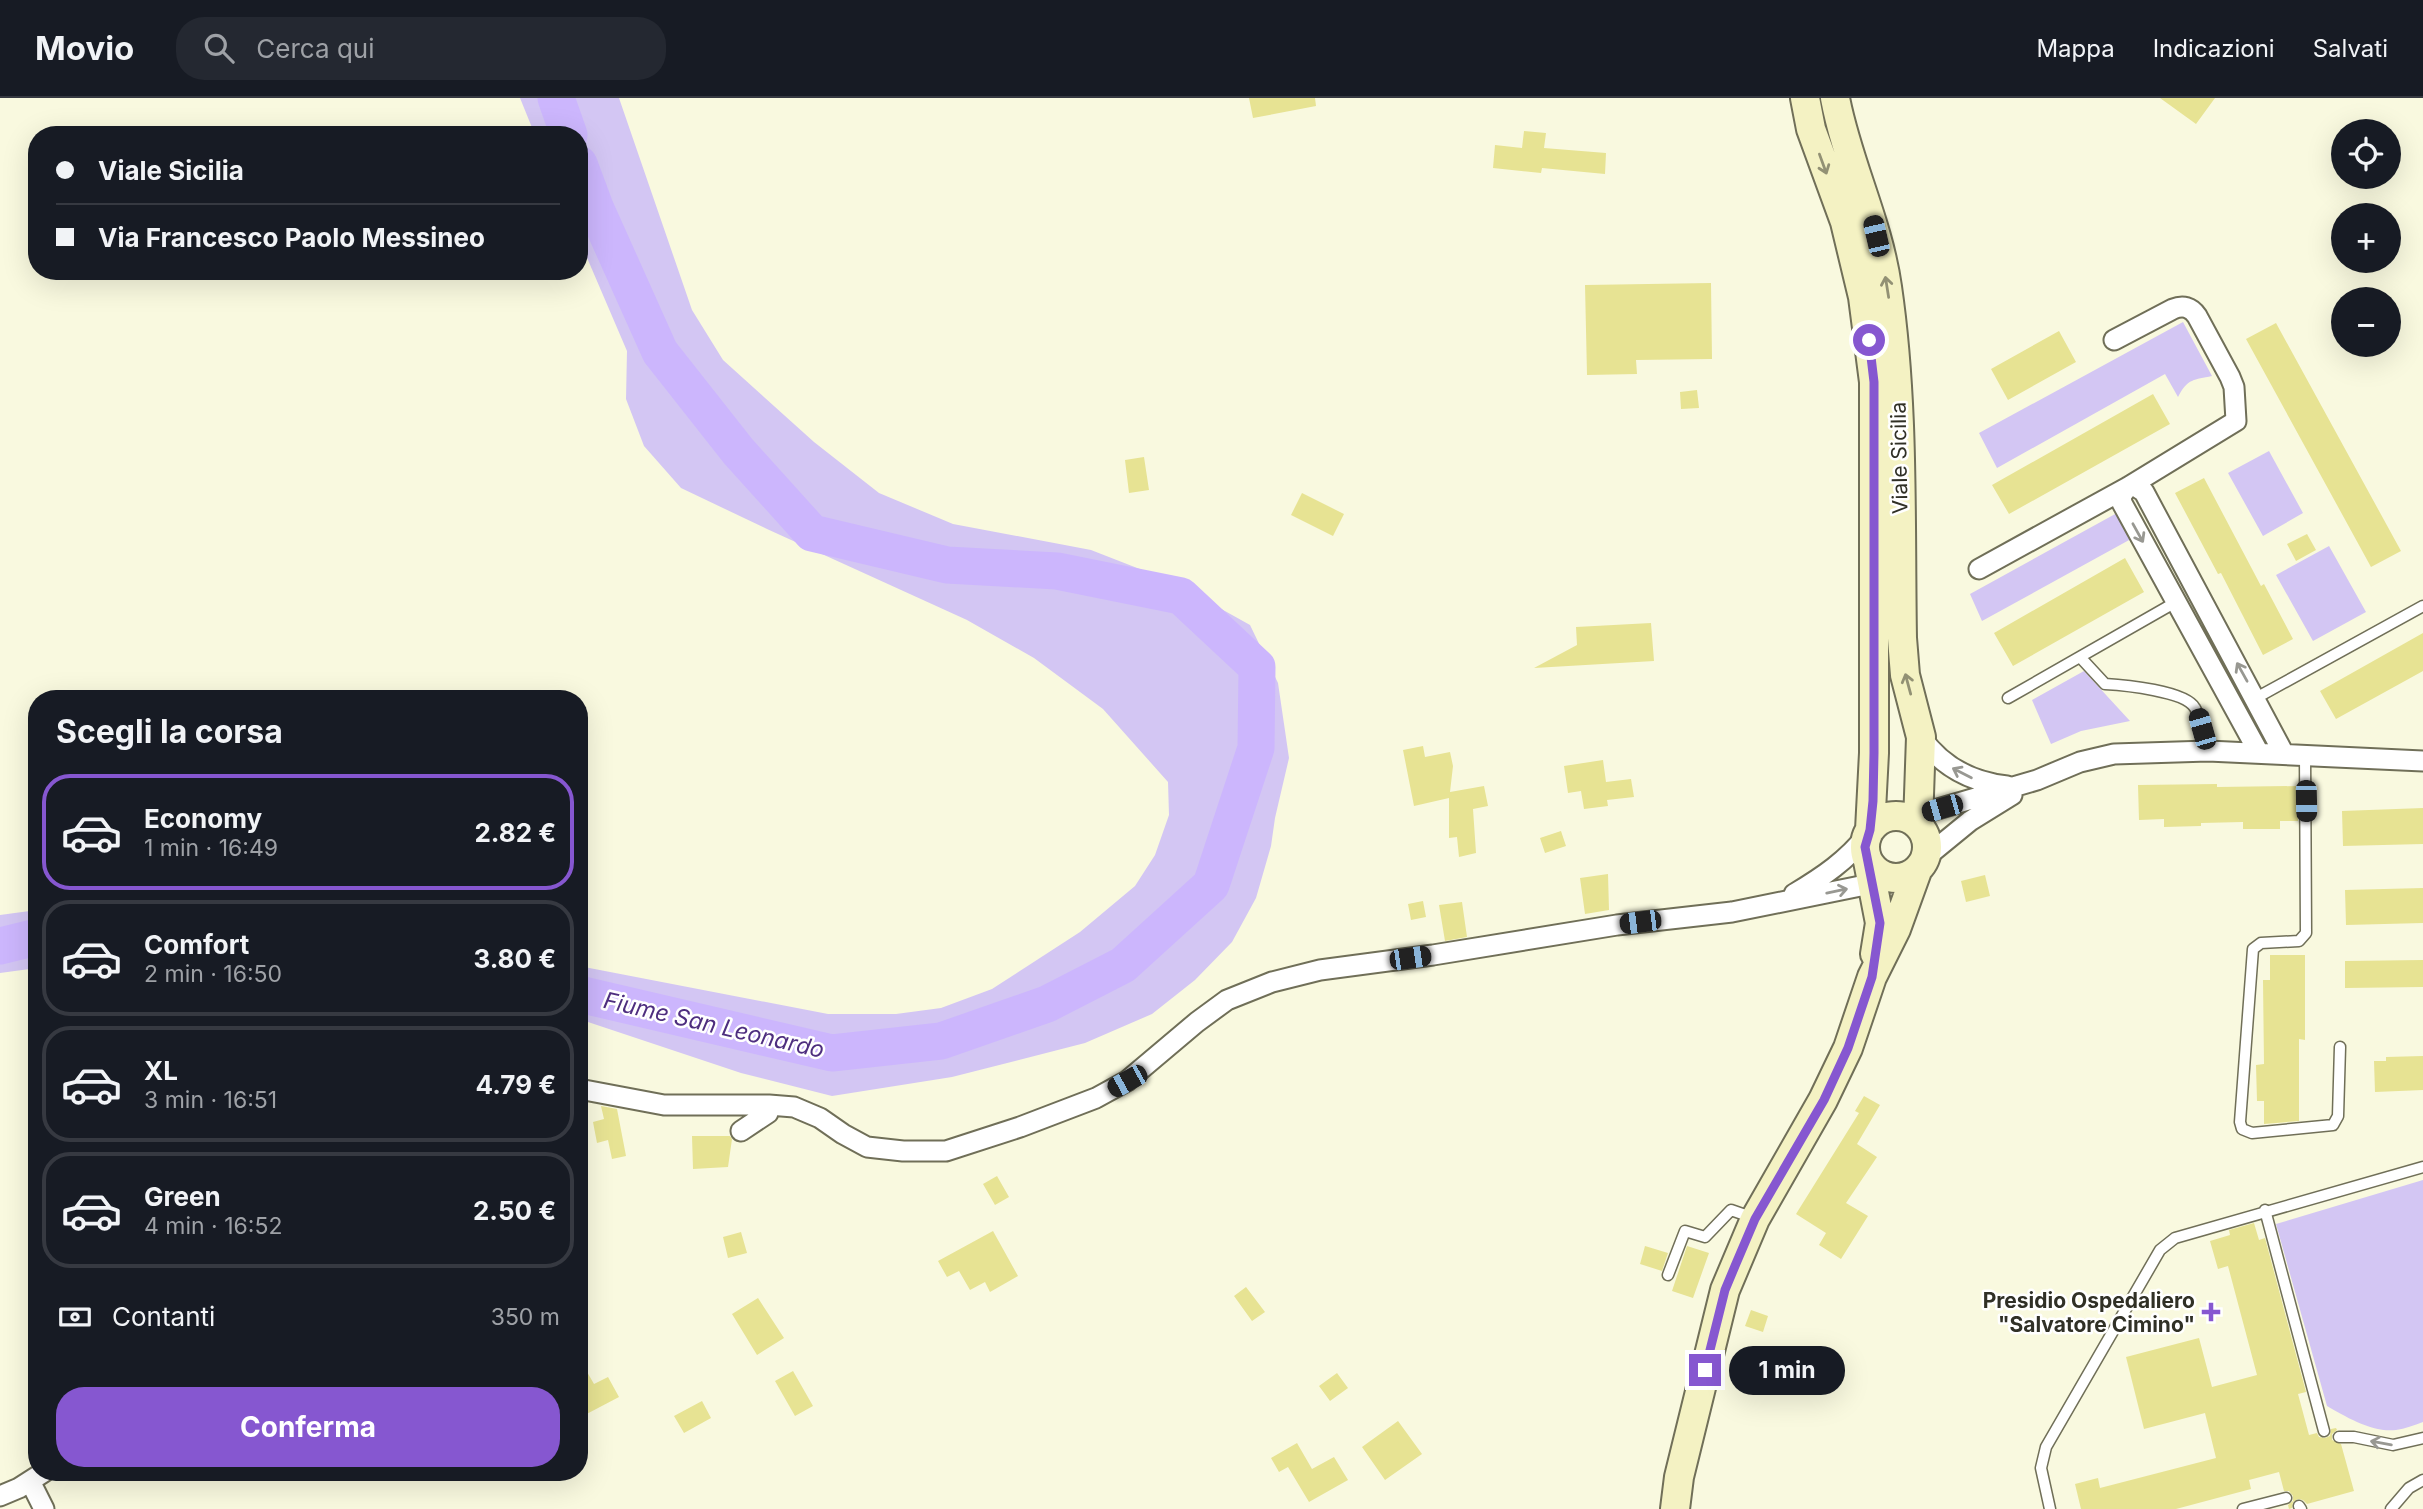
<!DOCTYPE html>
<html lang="it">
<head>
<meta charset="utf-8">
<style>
	body { margin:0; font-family:Inter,sans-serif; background:#242831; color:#f1f3f6; height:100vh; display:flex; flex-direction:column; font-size:26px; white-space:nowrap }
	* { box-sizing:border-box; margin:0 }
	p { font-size:23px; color:#9ea1a6 }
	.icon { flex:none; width:38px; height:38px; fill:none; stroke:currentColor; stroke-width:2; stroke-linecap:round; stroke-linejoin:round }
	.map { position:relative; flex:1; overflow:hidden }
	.drawer { position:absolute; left:28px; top:592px; width:560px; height:791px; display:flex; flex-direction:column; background:#171b24; border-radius:28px; box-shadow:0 7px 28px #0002 }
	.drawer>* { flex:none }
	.top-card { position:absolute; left:28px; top:28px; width:560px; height:154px; border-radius:28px; box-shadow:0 7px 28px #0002; display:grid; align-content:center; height:154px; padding:0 28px; background:#171b24 }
	.tools { position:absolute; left:2331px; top:21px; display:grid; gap:14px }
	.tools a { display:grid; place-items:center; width:70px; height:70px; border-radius:50%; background:#171b24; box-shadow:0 7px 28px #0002; font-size:35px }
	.end { position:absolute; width:32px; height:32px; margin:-16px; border:9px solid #8657d0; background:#fff; box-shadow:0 0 0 4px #fff }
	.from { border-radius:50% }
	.bubble { position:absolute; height:49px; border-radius:24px; background:#171b24; box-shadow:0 7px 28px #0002; font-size:23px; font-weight:700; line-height:49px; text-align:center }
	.car { position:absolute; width:21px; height:42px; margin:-21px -10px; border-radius:9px; box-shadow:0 0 5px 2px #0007; background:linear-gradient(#222 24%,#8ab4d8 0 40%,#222 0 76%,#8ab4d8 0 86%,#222 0) }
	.top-card b { display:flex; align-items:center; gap:24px; height:66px; font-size:26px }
	.top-card b+b { border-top:2px solid #363941 }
	.top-card i { width:18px; height:18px; background:#f1f3f6 }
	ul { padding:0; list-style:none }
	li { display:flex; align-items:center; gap:21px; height:116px; margin:0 14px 10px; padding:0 14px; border:4px solid #363941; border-radius:28px }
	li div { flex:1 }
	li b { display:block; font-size:26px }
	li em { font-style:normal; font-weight:700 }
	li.on { border-color:#8657d0 }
	li>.icon { width:63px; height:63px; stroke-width:1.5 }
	h2 { padding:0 28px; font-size:32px; line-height:84px }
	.pay { display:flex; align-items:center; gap:18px; height:77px; padding:0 28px; font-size:26px }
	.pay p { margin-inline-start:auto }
	.cta { display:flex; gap:14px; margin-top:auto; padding:14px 28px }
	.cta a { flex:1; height:80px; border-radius:28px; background:#8657d0; color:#fff; font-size:28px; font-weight:700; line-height:80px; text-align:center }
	header { display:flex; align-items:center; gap:42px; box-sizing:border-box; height:98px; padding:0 35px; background:#171b24; border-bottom:2px solid #363941 }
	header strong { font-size:33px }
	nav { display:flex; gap:38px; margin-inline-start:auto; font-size:24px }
	.search { width:490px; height:63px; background:#242831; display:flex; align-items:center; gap:18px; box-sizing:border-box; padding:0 24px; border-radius:28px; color:#9ea1a6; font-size:26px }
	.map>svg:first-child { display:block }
</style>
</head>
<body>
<header>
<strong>Movio</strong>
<div class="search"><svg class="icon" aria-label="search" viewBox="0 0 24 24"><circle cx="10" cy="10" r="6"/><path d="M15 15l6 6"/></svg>Cerca qui</div>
<nav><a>Mappa</a><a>Indicazioni</a><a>Salvati</a></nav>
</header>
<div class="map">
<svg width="2423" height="1411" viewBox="0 0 2423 1411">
	<rect width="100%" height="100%" fill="#f9f9df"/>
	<path fill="#d3c6f3" d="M520 0H619L692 212 723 262 814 344 879 395 953 426 1091 452 1173 484 1250 527 1278 585 1289 660 1275 720 1271 748 1256 800 1232 844 1195 882 1152 916 1085 945 952 979 832 998 741 975 579 921V868L828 916H896L941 910 992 891 1080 834 1135 788 1155 757 1169 717 1168 684 1103 611 1034 560 967 522 767 431 681 390 644 348 626 301 627 253 579 141V37H535Z
		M2183 224 2212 278C2194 282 2188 280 2178 299L2165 276 1997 370 1979 335Z
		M2269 353 2303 415 2263 438 2228 375Z
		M2117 415 2131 441 1982 523 1970 496Z
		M2329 448 2366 514 2313 543 2276 477Z
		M2084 573 2130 623 2081 633 2051 646 2032 602Z
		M37 812V870L0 875V817Z
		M2423 1082V1324C2414 1327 2405 1331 2396 1332 2373 1335 2346 1319 2327 1308L2276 1126Z"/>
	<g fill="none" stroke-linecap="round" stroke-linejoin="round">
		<path stroke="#ccb6fd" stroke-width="37" d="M556 0 569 37
			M579 66 595 109 660 254 738 353 812 435 947 467 1057 473 1181 498 1257 569 1256 650 1211 787 1123 867 1047 906 941 943 832 955 579 896
			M0 848 37 839"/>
	</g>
	<path fill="#e7e393" d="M1249 0H1315L1316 8 1253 20Z
		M2160 0H2215L2196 26Z
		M1524 33 1546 35 1544 50 1606 55 1605 76 1542 70 1541 75 1493 70 1495 47 1522 50Z
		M1711 185 1712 261 1636 262 1637 276 1587 277 1585 187Z
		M2276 225 2401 453 2371 469 2246 241Z
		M2059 233 2076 264 2008 302 1991 271Z
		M1697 292 1699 310 1681 311 1680 294Z
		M2153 296 2170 326 2009 416 1992 387Z
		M1144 359 1149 392 1129 395 1125 362Z
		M2204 380 2261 488 2264 486 2293 541 2263 557 2221 475 2218 476 2175 395Z
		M1302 395 1344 416 1333 438 1291 417Z
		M2307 436 2316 452 2296 463 2287 446Z
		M2125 460 2144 494 2013 568 1994 535Z
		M1651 525 1654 563 1534 570 1577 547 1576 529Z
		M2423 535V573L2336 621 2320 593Z
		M1423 648 1425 659 1450 654 1453 668 1450 694 1484 688 1488 708 1473 711 1476 755 1459 759 1457 739 1449 740V700L1414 708 1403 652Z
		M1603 662 1606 684 1631 681 1634 699 1607 702 1608 708 1584 711 1581 693 1568 695 1564 668Z
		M2217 686V689L2298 688V723H2280V731H2243V724L2201 725V728L2164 729V721L2139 722 2138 687Z
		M2423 710V746L2343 748 2342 713Z
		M1561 733 1566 748 1545 755 1540 740Z
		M1608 776 1609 812 1585 816 1580 780Z
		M1985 777 1990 798 1966 804 1961 783Z
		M2423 790V825L2346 827 2345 792Z
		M1423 803 1426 819 1411 822 1408 806Z
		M1462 804 1467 839 1445 843 1439 807Z
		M2270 857H2305V942L2299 941V1023L2264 1026V1003H2257L2256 967 2264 966 2263 882H2270Z
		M2423 862V889L2345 890V863Z
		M2423 958V992L2375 994 2374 963H2386V959Z
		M1864 998 1880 1007 1857 1046 1877 1059 1846 1105 1868 1118 1841 1161 1819 1147 1826 1135 1796 1116 1859 1015 1855 1013Z
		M601 1008 617 1011 626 1058 612 1061 608 1042 597 1045 593 1024 604 1021Z
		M692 1038H730L732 1041 728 1069 693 1071Z
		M997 1078 1009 1099 995 1107 983 1086Z
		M2254 1125 2259 1142 2265 1140 2306 1294 2298 1296 2309 1337 2317 1335 2319 1339 2325 1340 2330 1338 2331 1331 2336 1330 2337 1332 2332 1336V1342L2341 1346 2354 1393 2307 1406 2303 1402 2298 1401 2293 1404 2292 1410 2289 1411 2288 1407 2293 1403V1398L2289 1393H2284L2279 1374 2249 1382 2251 1391 2176 1411H2081L2075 1386 2098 1380 2100 1390 2216 1360 2205 1315 2144 1331 2126 1259 2199 1240 2212 1289 2257 1277 2228 1168 2218 1171 2210 1143 2230 1137 2229 1132Z
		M993 1133 1018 1178 990 1194 985 1184 970 1192 959 1173 947 1179 938 1163Z
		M741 1134 747 1155 728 1160 723 1139Z
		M1645 1148 1668 1155 1662 1173 1640 1166Z
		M1687 1148 1709 1155 1693 1200 1672 1193Z
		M1246 1189 1265 1214 1252 1223 1234 1198Z
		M758 1200 784 1240 757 1257 732 1216Z
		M1751 1212 1768 1218 1763 1234 1745 1228Z
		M579 1260 594 1286 608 1279 619 1299 579 1320Z
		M793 1273 813 1308 795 1318 775 1283Z
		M1337 1275 1348 1290 1330 1303 1319 1288Z
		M702 1303 711 1320 684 1335 674 1318Z
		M1398 1323 1422 1356 1385 1382 1362 1349Z
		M1297 1345 1312 1371 1334 1359 1348 1382 1309 1404 1288 1369 1279 1374 1271 1360Z"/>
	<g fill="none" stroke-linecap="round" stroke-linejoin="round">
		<g stroke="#706f58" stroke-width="13">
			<path id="service" d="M2080 559 2105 586C2124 587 2186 593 2195 610 2202 622 2204 640 2208 653
				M2008 600 2176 504
				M2256 600 2423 508
				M2305 657 2306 835 2299 843 2261 845 2253 851 2240 1024 2242 1031 2252 1035 2333 1027 2338 1018 2340 949
				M2265 1112 2324 1333
				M1668 1177 1685 1133 1705 1139 1731 1112 1751 1119
				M2339 1339H2354L2393 1347 2423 1340
				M2299 1408 2301 1411
				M2050 1411 2041 1370 2046 1349 2160 1152 2175 1140 2423 1069
				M2243 1411 2286 1400
				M2391 1411 2409 1390 2423 1382"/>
		</g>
		<g stroke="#706f58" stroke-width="23">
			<path id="minor" d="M1979 471 2128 389 2236 323 2234 289 2230 279 2197 218C2191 209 2183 207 2173 211L2114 242
				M1921 639C1942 669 1971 684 2007 688
				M2259 655 2122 405 2121 398 2128 389 2135 388 2144 394 2284 656
				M1902 718 1917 717 2037 682 2080 664 2114 656 2208 653 2423 663
				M1926 759 1970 723 2012 697
				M1794 796C1824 778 1846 763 1868 736
				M579 991 664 1007H769
				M741 1033 768 1015 769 1007 794 1009 820 1020 843 1036 867 1049 903 1053H946L1020 1029 1096 1000 1127 983 1197 924 1227 902 1272 884 1320 872 1433 857 1617 827 1732 814 1895 781
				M30 1383 44 1411
				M0 1398 19 1390 44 1374"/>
		</g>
		<g stroke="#706f58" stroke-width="32">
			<path id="secondary" d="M1805 0 1811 31 1845 124 1863 199 1874 284V655L1870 732
				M1835 0C1847 64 1878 124 1887 189 1904 305 1900 423 1902 540L1905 577 1921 639 1918 726
				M1865 749a31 31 0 1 1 62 0a31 31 0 1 1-62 0Z
				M1868 763 1880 825 1875 856
				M1675 1411 1679 1379 1725 1192 1755 1121 1823 1002 1848 950 1872 879 1896 831 1917 773"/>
		</g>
		<use href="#service" stroke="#fff" stroke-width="10"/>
		<use href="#minor" stroke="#fff" stroke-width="19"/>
		<use href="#secondary" stroke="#f4f2c3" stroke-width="28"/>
	</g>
	<defs><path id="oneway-shaft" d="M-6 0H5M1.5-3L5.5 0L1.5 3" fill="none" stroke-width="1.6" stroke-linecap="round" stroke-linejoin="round" transform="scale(1.75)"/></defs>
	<g stroke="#929174">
		<use href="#oneway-shaft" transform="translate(1823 66) rotate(70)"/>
		<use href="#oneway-shaft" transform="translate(1887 189) rotate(-99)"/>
		<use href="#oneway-shaft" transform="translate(1908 586) rotate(-105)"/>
	</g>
	<g stroke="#989892">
		<use href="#oneway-shaft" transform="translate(2138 435) rotate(61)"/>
		<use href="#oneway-shaft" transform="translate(2242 574) rotate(-119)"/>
		<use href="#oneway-shaft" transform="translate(1962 675) rotate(-153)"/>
		<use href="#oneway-shaft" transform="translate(1837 793) rotate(-12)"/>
		<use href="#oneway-shaft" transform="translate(2381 1345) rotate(-170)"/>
	</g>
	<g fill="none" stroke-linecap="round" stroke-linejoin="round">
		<path stroke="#8657d0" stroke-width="9" d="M1705 1272 1725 1192 1735 1168 1755 1121 1824 1002 1848 950 1872 879 1880 825 1865 749 1870 732 1873 703 1874 655V284L1869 242"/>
	</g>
	<path fill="#8657d0" stroke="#fff" stroke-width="2.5" d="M2207.5 1203.5h7v7h7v7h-7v7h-7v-7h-7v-7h7z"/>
	<g text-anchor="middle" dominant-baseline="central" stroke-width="5" stroke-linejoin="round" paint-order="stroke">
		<g font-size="21" fill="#303026" stroke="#fff">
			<text transform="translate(1899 360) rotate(-91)">Viale Sicilia</text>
		</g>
		<g font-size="21" font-weight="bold" fill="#303026" stroke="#fff" text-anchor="end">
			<text x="2195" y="1202">Presidio Ospedaliero<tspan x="2195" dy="24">"Salvatore Cimino"</tspan></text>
		</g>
		<g font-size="23" font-style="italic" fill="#4e2e7f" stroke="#fff">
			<text transform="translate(714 927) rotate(13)">Fiume San Leonardo</text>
		</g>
	</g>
</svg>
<div class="tools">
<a><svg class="icon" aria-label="locate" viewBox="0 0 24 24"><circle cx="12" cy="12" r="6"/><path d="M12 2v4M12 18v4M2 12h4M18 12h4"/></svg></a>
<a>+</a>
<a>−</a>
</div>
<i class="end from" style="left:1869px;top:242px"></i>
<i class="end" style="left:1705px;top:1272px"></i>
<div class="bubble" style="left:1729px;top:1248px;width:116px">1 min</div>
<i class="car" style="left:1876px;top:138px;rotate:347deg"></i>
<i class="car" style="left:2202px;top:631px;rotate:344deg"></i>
<i class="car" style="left:2306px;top:703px;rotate:179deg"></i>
<i class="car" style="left:1942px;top:710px;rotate:254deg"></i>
<i class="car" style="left:1640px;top:824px;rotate:263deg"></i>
<i class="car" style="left:1410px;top:860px;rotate:82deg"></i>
<i class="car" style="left:1127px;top:983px;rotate:241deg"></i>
<div class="top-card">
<b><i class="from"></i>Viale Sicilia</b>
<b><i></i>Via Francesco Paolo Messineo</b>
</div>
<section class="drawer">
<h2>Scegli la corsa</h2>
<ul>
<li class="on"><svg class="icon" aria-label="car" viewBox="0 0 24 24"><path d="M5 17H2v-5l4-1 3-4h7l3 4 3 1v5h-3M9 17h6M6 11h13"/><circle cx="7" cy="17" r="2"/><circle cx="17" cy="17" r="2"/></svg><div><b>Economy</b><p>1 min · 16:49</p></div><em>2.82 €</em></li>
<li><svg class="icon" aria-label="car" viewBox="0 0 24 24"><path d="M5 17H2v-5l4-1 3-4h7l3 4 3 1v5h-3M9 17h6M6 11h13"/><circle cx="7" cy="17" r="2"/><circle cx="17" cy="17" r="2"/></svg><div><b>Comfort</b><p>2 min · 16:50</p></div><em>3.80 €</em></li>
<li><svg class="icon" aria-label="car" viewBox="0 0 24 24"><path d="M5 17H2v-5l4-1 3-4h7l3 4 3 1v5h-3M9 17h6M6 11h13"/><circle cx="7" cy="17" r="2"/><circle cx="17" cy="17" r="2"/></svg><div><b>XL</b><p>3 min · 16:51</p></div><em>4.79 €</em></li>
<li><svg class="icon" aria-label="car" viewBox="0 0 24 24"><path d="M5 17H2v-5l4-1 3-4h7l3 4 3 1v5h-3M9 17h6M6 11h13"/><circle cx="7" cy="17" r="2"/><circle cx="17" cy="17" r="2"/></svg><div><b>Green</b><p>4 min · 16:52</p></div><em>2.50 €</em></li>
</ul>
<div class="pay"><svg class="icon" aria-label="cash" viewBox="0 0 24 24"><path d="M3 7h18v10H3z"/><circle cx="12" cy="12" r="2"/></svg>Contanti<p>350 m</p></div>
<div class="cta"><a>Conferma</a></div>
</section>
</div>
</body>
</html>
